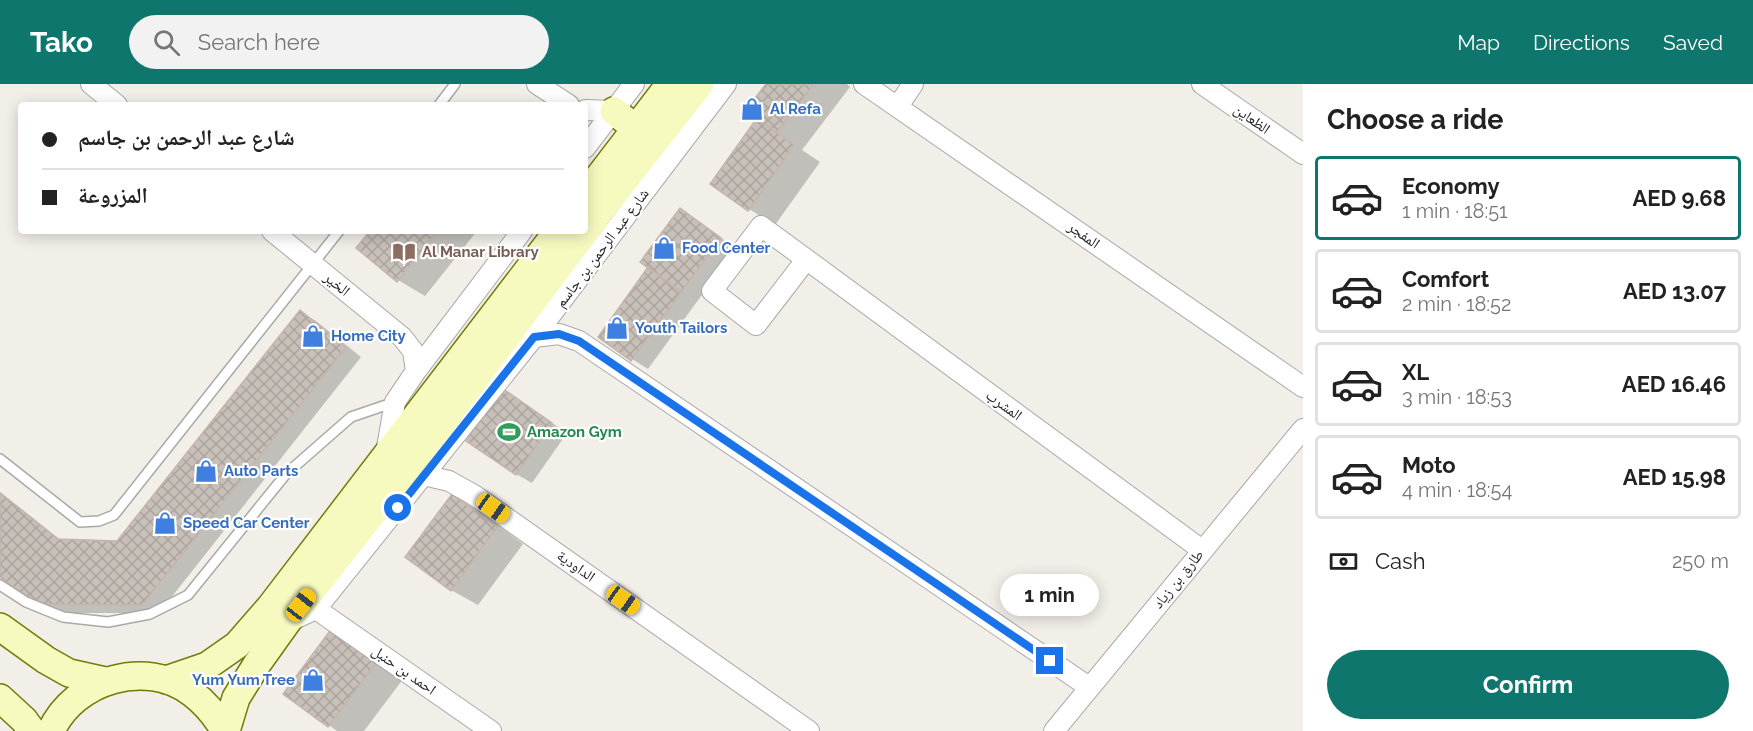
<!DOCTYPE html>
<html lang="en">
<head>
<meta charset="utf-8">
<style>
	body { margin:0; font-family:Raleway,"Noto Naskh Arabic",sans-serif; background:#f2f2f2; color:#222; height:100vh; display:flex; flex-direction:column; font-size:22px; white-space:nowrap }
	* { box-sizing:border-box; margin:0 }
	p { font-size:20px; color:#767676 }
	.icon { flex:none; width:33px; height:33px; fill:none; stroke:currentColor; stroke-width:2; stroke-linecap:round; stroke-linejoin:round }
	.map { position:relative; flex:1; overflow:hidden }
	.side { display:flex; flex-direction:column; background:#fff; width:450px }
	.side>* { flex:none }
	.guide { position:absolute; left:18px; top:18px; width:570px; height:132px; border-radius:6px; box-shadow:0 3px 15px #0003; display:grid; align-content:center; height:132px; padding:0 24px; background:#fff }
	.end { position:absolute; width:27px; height:27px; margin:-14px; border:8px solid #1a73e8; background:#fff; box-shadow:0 0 0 3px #fff }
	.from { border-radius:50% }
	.bubble { position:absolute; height:42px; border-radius:21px; background:#fff; box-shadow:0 3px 15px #0003; font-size:20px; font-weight:700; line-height:42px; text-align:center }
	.car { position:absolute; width:18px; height:36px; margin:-18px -9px; border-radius:8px; box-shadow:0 0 4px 2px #0007; background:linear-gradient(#f5c518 24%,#345 0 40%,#f5c518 0 76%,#345 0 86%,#f5c518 0) }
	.guide b { display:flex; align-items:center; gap:21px; height:57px; font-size:22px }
	.guide b+b { border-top:2px solid #e0e0e0 }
	.guide i { width:15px; height:15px; background:#222 }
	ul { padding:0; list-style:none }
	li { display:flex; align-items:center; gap:18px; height:84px; margin:0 12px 9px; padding:0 12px; border:3px solid #e0e0e0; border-radius:6px }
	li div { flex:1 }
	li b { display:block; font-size:22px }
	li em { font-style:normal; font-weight:700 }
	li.selected { border-color:#0f766e }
	li>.icon { width:54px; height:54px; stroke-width:1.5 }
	h2 { padding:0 24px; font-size:27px; line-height:72px }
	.pay { display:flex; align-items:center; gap:15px; height:66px; padding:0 24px; font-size:22px }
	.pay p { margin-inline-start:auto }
	.cta { display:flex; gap:12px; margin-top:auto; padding:12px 24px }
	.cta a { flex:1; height:69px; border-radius:36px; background:#0f766e; color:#fff; font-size:24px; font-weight:700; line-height:69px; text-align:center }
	header { display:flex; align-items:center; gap:36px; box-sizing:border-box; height:84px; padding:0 30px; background:#0f766e; color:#fff }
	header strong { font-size:28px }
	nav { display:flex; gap:33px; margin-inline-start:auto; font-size:21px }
	.search { width:420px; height:54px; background:#f2f2f2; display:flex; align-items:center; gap:15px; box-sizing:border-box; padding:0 21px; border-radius:33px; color:#767676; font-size:22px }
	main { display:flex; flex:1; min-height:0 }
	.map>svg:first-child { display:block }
</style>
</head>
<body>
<header>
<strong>Tako</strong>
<div class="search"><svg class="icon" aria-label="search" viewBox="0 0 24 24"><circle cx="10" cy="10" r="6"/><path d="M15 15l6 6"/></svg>Search here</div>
<nav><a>Map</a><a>Directions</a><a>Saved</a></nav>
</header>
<main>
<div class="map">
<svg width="1303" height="647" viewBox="0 0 1303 647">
	<defs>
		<pattern id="building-cross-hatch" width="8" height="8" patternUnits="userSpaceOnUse" patternTransform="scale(1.5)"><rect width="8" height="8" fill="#c7bfb8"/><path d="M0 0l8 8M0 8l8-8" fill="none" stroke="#aba49e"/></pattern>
	</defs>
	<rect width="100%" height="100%" fill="#f2efe9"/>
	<path fill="#0003" d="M768 0H847L850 3 802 66 820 78 775 141 749 125 759 34Z
		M680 126 736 164 648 285 632 275Z
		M371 147H477L425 212 398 196Z
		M300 228 316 237 361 273 159 529H52L0 491V408L62 457 118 458Z
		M503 306 567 349 532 399 516 390Z
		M452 411 479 427 523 460 478 521 451 506Z
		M332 546 403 595 364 647H337L285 609Z"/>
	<path fill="url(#building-cross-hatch)" stroke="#c4b6ab" stroke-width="1.5" d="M766 0H814L776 49 746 26Z
		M757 34 794 61 748 127 710 100Z
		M680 124 721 154 681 208 640 178Z
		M370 147H438L397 198 356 164Z
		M648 183 681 208 631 277 598 253Z
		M300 226 346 263 142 521 35 520 0 493V409L58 455 117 457Z
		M502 304 552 339 516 391 466 357Z
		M452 410 497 443 451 507 405 473Z
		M332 544 377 578 328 643 283 610Z"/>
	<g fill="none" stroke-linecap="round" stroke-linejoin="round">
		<g stroke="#a9a9a9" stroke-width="12">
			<path id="lane" d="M439 21 455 0
				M0 375 80 438 99 437 114 431 339 147
				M0 501 26 518 63 533 108 538 150 530 188 511 286 390 351 333 395 318"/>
		</g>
		<g stroke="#a9a9a9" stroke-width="22">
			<path id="street" d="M91 0 117 21
				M537 0 569 21
				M864 0 1303 303
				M1202 0 1303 70
				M898 22 913 0
				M585 26 614 27
				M585 64 634 0
				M272 147 402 253 413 267 416 287
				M806 176 756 241 712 207 761 142 1202 466
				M534 253 559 250 579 257 1089 603
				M386 369 395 318 416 287 522 147
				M424 391 449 397 474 411 809 647
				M316 525 491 647
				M290 537 316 525 534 253 726 0
				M1054 647 1303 345"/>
		</g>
		<g stroke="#707d05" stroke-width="30">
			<path id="secondary" d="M614 27 635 44 628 61
				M585 111 670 0
				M0 543 46 576 69 589 105 597
				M166 596 207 582 237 561 271 522 558 147
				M0 614 24 636 32 647
				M51 647C74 596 146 574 192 609 207 620 216 632 225 647
				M226 647 236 614 257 580 287 538 409 383 601 126 700 0"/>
		</g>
		<use href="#lane" stroke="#fff" stroke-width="9"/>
		<use href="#street" stroke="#fff" stroke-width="20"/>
		<use href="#secondary" stroke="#f7fabf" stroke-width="27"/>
	</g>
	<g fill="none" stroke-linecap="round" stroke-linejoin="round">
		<path stroke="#1a73e8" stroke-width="8" d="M398 424 534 253 559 250 579 257 1050 577"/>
	</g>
	<defs>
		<g id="shop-bare" transform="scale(1.8)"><path d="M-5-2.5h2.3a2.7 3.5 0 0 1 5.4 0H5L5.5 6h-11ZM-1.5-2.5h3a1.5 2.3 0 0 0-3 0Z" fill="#3f7fe0" stroke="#fff" stroke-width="2.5" paint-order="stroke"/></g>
		<g id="library-bare" transform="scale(1.8)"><path d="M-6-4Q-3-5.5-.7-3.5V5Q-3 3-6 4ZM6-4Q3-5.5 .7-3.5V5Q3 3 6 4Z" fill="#8d6e63" stroke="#fff" stroke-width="2.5" paint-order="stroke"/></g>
		<g id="stadium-bare" transform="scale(1.8)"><path d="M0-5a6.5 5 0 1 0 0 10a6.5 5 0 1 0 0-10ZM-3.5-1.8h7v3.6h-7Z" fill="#2e9e5b" stroke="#fff" stroke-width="2.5" paint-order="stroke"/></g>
	</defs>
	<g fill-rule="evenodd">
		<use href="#shop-bare" x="752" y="25"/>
		<use href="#shop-bare" x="664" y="164"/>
		<use href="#library-bare" x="404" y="168"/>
		<use href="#shop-bare" x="617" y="244"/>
		<use href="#shop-bare" x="313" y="252"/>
		<use href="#stadium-bare" x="509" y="348"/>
		<use href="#shop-bare" x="206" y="387"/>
		<use href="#shop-bare" x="165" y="439"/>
		<use href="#shop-bare" x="313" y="596"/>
	</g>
	<g text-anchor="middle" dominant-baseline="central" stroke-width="4.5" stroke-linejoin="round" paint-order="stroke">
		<g font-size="15" font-weight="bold" fill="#366cbe" stroke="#fff" text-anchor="start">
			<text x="770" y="25">Al Refa</text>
			<text x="682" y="164">Food Center</text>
			<text x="635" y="244">Youth Tailors</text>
			<text x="331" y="252">Home City</text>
			<text x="224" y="387">Auto Parts</text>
			<text x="183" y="439">Speed Car Center</text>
			<text x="295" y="596" text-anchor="end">Yum Yum Tree</text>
		</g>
		<g font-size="15" fill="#222" stroke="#fff">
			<text transform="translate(1252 35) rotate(35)">الظعاين</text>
			<text transform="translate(1084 151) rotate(35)">المفجر</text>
			<text transform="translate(602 164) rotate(-53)">شارع عبد الرحمن بن جاسم</text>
			<text transform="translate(337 200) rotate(39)">الخير</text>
			<text transform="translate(1004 321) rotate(36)">المشرب</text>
			<text transform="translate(576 482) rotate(35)">الداودية</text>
			<text transform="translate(1178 495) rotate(-51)">طارق بن زياد</text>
			<text transform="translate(404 586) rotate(35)">احمد بن حنبل</text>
		</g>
		<g font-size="15" font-weight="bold" fill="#785e54" stroke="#fff" text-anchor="start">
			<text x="422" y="168">Al Manar Library</text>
		</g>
		<g font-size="15" font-weight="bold" fill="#27864d" stroke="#fff" text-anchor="start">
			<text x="527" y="348">Amazon Gym</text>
		</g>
	</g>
</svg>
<i class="end from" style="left:398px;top:424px"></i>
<i class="end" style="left:1050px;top:577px"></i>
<div class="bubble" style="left:1000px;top:490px;width:99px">1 min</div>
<i class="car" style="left:493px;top:424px;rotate:125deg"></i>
<i class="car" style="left:623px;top:516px;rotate:125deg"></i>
<i class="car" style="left:301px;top:521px;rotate:38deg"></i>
<div class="guide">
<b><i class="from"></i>شارع عبد الرحمن بن جاسم</b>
<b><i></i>المزروعة</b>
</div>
</div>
<section class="side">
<h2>Choose a ride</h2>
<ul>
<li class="selected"><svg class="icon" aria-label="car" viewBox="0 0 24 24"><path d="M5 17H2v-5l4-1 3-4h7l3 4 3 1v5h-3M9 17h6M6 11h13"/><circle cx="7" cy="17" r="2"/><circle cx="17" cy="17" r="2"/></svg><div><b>Economy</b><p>1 min · 18:51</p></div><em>AED 9.68</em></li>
<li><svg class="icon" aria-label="car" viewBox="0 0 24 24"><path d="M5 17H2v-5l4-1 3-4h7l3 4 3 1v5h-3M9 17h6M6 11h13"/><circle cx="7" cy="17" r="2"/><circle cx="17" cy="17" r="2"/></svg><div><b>Comfort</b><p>2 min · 18:52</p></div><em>AED 13.07</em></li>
<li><svg class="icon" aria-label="car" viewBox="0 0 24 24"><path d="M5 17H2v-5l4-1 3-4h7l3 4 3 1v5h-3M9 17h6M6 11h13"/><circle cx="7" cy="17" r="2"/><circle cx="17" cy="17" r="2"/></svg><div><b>XL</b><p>3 min · 18:53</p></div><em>AED 16.46</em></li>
<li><svg class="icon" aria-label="car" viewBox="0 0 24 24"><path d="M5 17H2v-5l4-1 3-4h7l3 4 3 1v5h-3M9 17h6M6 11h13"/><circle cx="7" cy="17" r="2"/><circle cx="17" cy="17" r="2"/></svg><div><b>Moto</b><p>4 min · 18:54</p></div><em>AED 15.98</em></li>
</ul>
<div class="pay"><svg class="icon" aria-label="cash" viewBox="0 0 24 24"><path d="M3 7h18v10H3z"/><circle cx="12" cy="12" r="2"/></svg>Cash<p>250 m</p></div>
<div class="cta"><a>Confirm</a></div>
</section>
</main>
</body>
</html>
